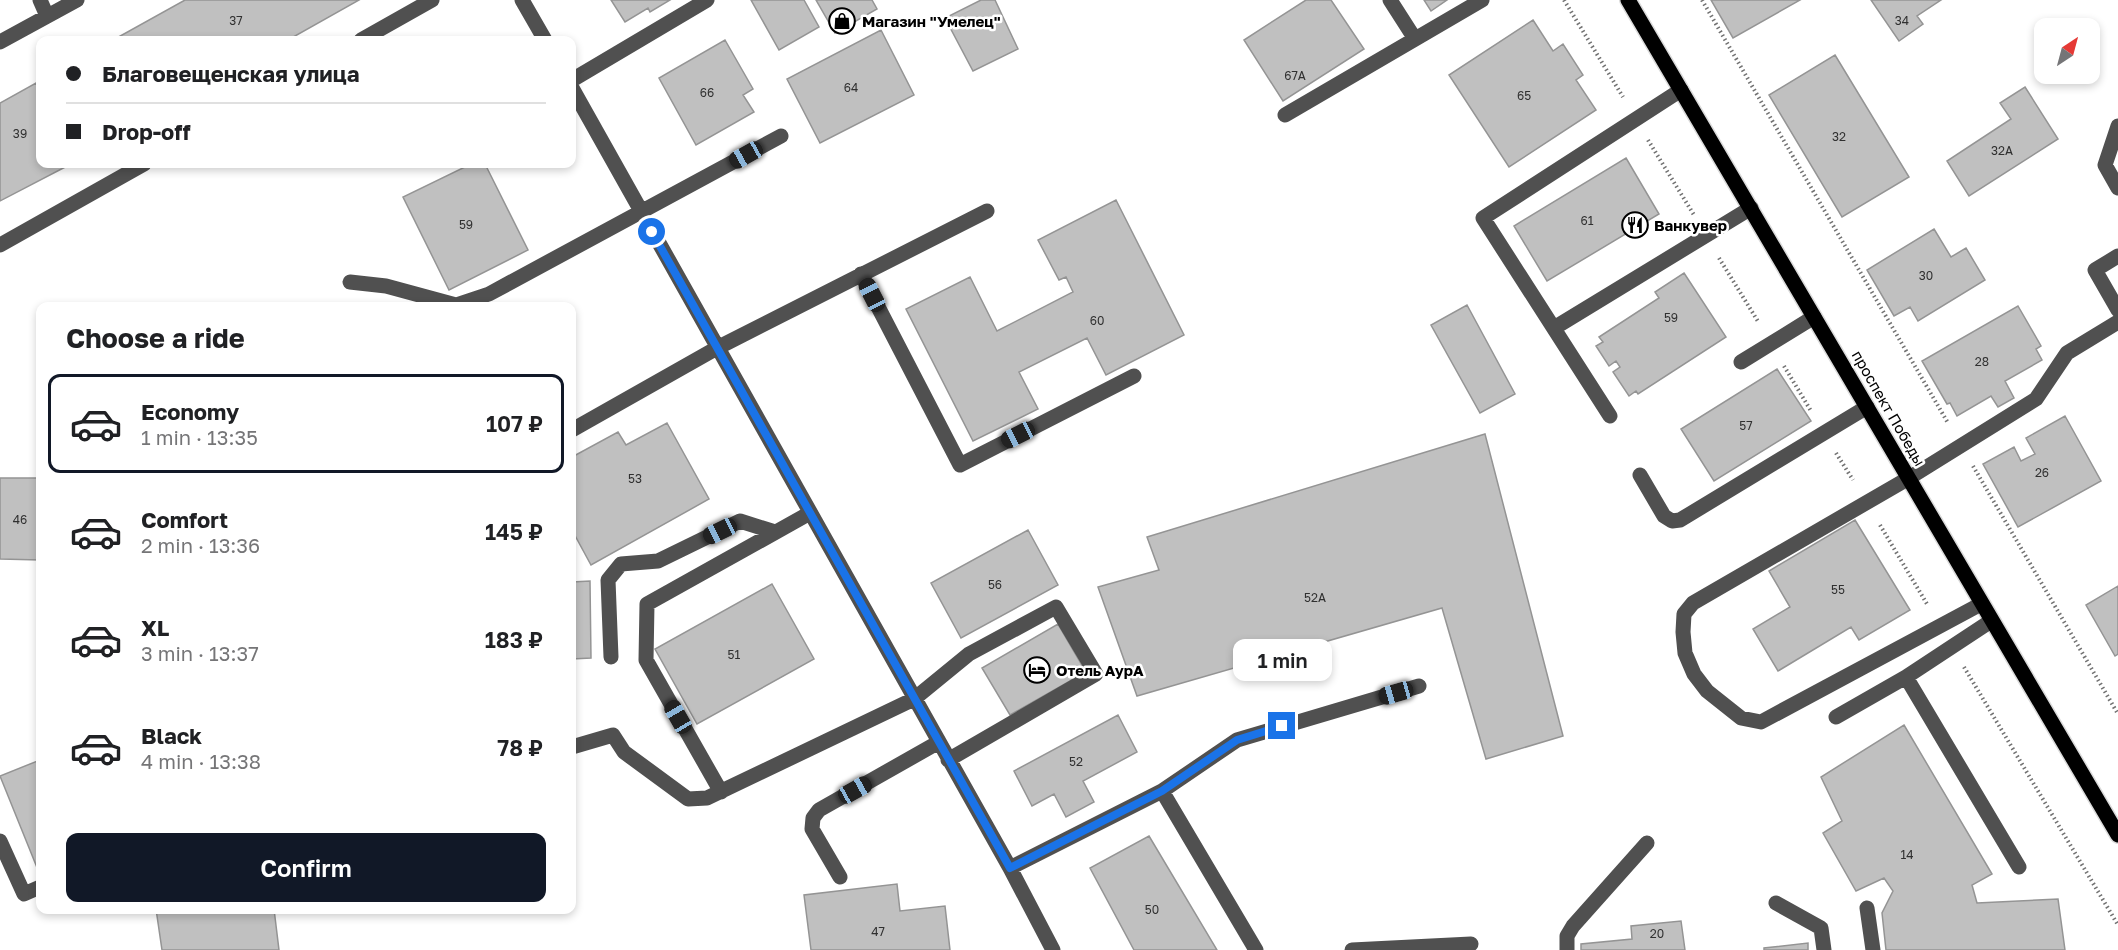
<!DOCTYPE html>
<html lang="en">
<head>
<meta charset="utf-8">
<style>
	body { margin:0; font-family:"Golos Text",sans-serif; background:#f6f6f6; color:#202124; height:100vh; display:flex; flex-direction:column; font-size:22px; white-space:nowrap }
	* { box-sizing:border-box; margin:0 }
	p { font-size:20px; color:#757577 }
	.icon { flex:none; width:33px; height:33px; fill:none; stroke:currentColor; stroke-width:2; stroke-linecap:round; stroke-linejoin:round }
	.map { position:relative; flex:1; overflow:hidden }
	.sheet { position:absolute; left:36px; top:302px; width:540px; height:612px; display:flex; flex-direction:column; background:#fff; border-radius:12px; box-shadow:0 3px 9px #0003 }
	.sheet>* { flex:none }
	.hud { position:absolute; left:36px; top:36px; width:540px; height:132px; border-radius:12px; box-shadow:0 3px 9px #0003; display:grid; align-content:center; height:132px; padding:0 30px; background:#fff }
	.needle { width:39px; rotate:36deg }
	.tools { position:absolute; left:2034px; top:18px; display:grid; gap:12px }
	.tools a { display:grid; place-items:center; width:66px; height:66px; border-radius:12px; background:#fff; box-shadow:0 3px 9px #0003; font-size:30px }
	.end { position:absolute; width:27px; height:27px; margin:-14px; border:8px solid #1a73e8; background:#fff; box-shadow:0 0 0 3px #fff }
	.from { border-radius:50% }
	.bubble { position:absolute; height:42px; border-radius:12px; background:#fff; box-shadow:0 3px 9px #0003; font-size:20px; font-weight:600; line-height:42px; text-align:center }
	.car { position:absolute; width:18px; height:36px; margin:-18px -9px; border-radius:8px; box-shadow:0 0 4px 2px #0007; background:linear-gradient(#222 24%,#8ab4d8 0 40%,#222 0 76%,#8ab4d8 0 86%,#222 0) }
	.hud b { display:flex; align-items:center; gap:21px; height:57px; font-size:22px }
	.hud b+b { border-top:2px solid #e0e0e0 }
	.hud i { width:15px; height:15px; background:#202124 }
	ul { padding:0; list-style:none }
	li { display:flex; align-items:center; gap:18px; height:99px; margin:0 12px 9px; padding:0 18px; border:3px solid transparent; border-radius:12px }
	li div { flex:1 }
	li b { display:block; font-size:22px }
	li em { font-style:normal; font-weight:600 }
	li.selected { border-color:#111827 }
	li>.icon { width:54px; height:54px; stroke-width:1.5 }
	h2 { padding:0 30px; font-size:27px; line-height:72px }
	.button { display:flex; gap:12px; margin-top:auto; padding:12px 30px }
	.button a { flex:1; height:69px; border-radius:12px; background:#111827; color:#fff; font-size:24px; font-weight:600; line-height:69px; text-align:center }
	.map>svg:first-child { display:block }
</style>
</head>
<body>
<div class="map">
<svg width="2118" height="950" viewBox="0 0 2118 950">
	<rect width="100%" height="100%" fill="#fff"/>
	<path fill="#c0c0c0" stroke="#949494" stroke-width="1.5" d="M185 0H359L288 40H113Z
		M611 0H670L650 12 648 8 625 22Z
		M751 0H804L819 27 779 50Z
		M816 0H872L877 9 835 33Z
		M981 0H995L1018 49 973 71 945 18Z
		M1306 0H1331L1364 49 1283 101 1244 40Z
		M1424 0H1447L1431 11Z
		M1711 0H1800L1733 38Z
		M1871 0H1941L1917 16 1923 24 1899 41Z
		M1533 20 1553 51 1563 44 1583 75 1576 80 1596 110 1509 167 1449 75Z
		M881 30 914 95 820 143 787 79Z
		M725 40 753 89 743 95 754 112 696 145 659 78Z
		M1835 55 1909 177 1842 217 1769 95Z
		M36 83 40 91V164H71L0 201V103Z
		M2025 87 2058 139 1969 196 1947 161 2011 119 2000 103Z
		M1626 158 1659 214 1547 281 1514 226Z
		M471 164H485L528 250 449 290 403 197Z
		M1116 200 1184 335 1106 375 1087 338 1019 372 1038 409 973 441 906 309 970 277 997 331 1073 292 1066 277 1059 280 1038 240Z
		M1934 229 1951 257 1966 248 1985 280 1918 321 1910 307 1894 316 1867 270Z
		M1684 273 1726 337 1638 394 1636 391 1629 396 1613 372 1620 367 1616 361 1609 366 1596 346 1603 342 1599 337 1659 298 1655 292Z
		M1467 305 1515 394 1480 413 1431 325Z
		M2018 306 2041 346 2036 349 2042 360 2005 381 2014 398 1998 407 1991 396 1957 416 1950 403 1947 404 1922 361Z
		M1777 369 1811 421 1714 481 1681 429Z
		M2065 416 2101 481 2018 527 1983 464 2014 447 2021 461 2035 454 2026 438Z
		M667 423 709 499 591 565 572 530V457L618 432 626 445Z
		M1485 434 1563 736 1486 759 1442 608 1137 696 1098 587 1159 570 1147 537Z
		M0 478H40V560L0 559Z
		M1855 520 1910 610 1859 640 1851 627 1778 671 1753 629 1790 607 1769 571Z
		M1028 530 1058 585 961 638 931 583Z
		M590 581 591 658 572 659V582Z
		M772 584 814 659 697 724 655 649Z
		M2118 586V654L2115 656 2086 605Z
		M1058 624 1086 672 1010 715 982 668Z
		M1118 715 1137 752 1083 781 1094 802 1066 817 1054 794 1032 806 1014 771Z
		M1904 725 1992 874 1972 885 1977 903 2058 899 2065 950H1886L1882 913 1893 891 1884 878 1856 891 1823 833 1842 821 1821 777Z
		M40 760V875L0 776Z
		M1149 836 1217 950H1134L1090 868Z
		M897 884 900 911 945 906 950 950H811L804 895Z
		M156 909H274L279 950H162Z
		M1681 921 1685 950H1581V944L1632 939 1631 926Z
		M1808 943V950H1764V948Z"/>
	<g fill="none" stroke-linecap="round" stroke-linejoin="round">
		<g stroke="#dbdbdb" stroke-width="18">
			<path id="major" d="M1628 0 2118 835"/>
		</g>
		<path stroke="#727272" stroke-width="4" stroke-dasharray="1.5 3" stroke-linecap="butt" d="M1564 0 1623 97
			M1702 0 1948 423
			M1648 140 1694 215
			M1719 258 1759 323
			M1784 366 1811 411
			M1836 453 1853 480
			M1973 466 2118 714
			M1880 525 1927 604
			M1964 667 2118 925"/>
		<path stroke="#505050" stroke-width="15" d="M40 0 47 16
			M522 0 545 40
			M1390 0 1415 39
			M361 40 432 0
			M0 42 77 0
			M572 80 707 0
			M572 88 1010 868 1053 950
			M1285 115 1482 0
			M2118 126 2105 165 2118 188
			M0 245 144 164
			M2118 256 2095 270 2118 310
			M861 274 960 465 1134 376
			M350 282 386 286 456 305 489 294 781 136
			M1554 328 1751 208
			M1741 362 1814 317
			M1610 416 1483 218 1681 90
			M572 430 717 348 987 211
			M1640 475 1664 516 1672 521 1680 520 1867 407
			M1981 604 1761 722 1741 718 1707 691 1694 674 1685 653 1683 632 1684 614 1693 603 1909 478 2036 399 2067 353 2118 322
			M1991 621 1906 677 2019 867
			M611 657 608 580 621 564 658 561 740 521 775 532
			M1836 717 1906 677
			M572 747 613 735 624 752 688 799 707 798 914 699 969 654 1056 607 1096 674 948 760
			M1162 791 1237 740 1419 686
			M721 792 646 660 647 604 810 513
			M0 841 24 894 40 887
			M1010 868 1162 791 1256 950
			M840 877 812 829 813 818 819 810 939 742
			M1776 903 1821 928 1824 950
			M1867 908 1873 950
			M1352 950 1471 944
			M1567 950V936L1573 926 1647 843"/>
		<use href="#major" stroke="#000" stroke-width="15"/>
	</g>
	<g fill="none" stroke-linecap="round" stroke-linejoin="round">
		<path stroke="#1a73e8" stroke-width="8" d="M652 232 1010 868 1162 791 1237 740 1282 726"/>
	</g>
	<defs>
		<g id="shop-ring" transform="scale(1.35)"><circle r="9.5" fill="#fff" stroke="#000" stroke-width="1.5"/><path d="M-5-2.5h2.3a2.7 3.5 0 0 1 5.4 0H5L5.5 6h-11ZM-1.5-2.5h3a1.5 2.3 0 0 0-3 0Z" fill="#000"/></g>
		<g id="restaurant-ring" transform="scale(1.35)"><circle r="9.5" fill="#fff" stroke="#000" stroke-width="1.5"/><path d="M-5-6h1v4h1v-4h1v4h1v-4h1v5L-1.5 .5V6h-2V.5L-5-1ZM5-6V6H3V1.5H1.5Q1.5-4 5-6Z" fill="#000"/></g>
		<g id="hotel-ring" transform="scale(1.35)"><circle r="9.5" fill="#fff" stroke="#000" stroke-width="1.5"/><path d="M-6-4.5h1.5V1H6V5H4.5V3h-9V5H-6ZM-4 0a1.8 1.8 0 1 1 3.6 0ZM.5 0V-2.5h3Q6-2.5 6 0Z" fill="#000"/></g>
	</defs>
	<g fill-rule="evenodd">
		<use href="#shop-ring" x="842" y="21"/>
		<use href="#restaurant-ring" x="1635" y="225"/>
		<use href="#hotel-ring" x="1037" y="670"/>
	</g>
	<g text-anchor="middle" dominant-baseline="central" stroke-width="5" stroke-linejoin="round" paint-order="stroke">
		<g font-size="12" fill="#303030">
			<text x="236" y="20">37</text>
			<text x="1902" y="20">34</text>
			<text x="1295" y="75">67А</text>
			<text x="851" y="87">64</text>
			<text x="707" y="92">66</text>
			<text x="1524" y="95">65</text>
			<text x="20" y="133">39</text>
			<text x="1839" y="136">32</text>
			<text x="2002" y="150">32А</text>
			<text x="1587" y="220">61</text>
			<text x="466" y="224">59</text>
			<text x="1926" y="275">30</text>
			<text x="1671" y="317">59</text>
			<text x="1097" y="320">60</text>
			<text x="1982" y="361">28</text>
			<text x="1746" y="425">57</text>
			<text x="2042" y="472">26</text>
			<text x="635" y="478">53</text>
			<text x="20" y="519">46</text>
			<text x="995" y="584">56</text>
			<text x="1838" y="589">55</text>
			<text x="1315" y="597">52А</text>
			<text x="734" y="654">51</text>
			<text x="1076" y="761">52</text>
			<text x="1907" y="854">14</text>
			<text x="1152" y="909">50</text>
			<text x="878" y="931">47</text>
			<text x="1657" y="933">20</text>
		</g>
		<g font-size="15" font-weight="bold" fill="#000" stroke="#fff" text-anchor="start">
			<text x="862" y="21">Магазин "Умелец"</text>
			<text x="1654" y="225">Ванкувер</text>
			<text x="1056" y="670">Отель АурА</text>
		</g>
		<g font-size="15" fill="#000" stroke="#fff">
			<text transform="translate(1889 408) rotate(60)">проспект Победы</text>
		</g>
	</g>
</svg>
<div class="tools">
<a><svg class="needle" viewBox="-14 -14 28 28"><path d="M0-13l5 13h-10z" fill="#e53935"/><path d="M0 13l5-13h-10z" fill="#757577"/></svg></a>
</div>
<i class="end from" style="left:652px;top:232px"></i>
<i class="end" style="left:1282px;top:726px"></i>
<div class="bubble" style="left:1233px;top:639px;width:99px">1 min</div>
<i class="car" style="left:746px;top:155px;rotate:241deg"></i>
<i class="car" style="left:872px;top:295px;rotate:333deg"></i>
<i class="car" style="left:1018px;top:435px;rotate:243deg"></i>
<i class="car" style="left:720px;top:531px;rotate:244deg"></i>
<i class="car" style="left:1396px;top:693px;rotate:254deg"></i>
<i class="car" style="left:678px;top:717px;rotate:330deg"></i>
<i class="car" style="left:855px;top:790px;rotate:61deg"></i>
<div class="hud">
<b><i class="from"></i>Благовещенская улица</b>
<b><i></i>Drop-off</b>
</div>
<section class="sheet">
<h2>Choose a ride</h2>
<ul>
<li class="selected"><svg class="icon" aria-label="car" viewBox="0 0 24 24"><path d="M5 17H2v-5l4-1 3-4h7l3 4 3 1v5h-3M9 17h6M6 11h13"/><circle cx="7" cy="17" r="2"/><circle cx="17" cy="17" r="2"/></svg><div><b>Economy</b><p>1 min · 13:35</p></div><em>107 ₽</em></li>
<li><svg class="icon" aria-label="car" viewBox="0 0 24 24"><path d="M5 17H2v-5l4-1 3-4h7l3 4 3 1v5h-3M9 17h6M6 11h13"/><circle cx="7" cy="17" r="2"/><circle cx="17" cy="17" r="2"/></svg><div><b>Comfort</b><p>2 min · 13:36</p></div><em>145 ₽</em></li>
<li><svg class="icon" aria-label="car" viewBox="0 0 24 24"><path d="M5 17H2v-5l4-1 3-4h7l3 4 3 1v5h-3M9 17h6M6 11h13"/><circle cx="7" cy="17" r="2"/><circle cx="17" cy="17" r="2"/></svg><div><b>XL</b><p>3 min · 13:37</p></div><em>183 ₽</em></li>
<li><svg class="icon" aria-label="car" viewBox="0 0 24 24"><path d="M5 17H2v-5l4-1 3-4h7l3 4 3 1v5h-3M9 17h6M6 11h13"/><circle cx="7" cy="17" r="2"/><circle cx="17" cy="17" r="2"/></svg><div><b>Black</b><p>4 min · 13:38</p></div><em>78 ₽</em></li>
</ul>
<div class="button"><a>Confirm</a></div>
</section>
</div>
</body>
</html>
